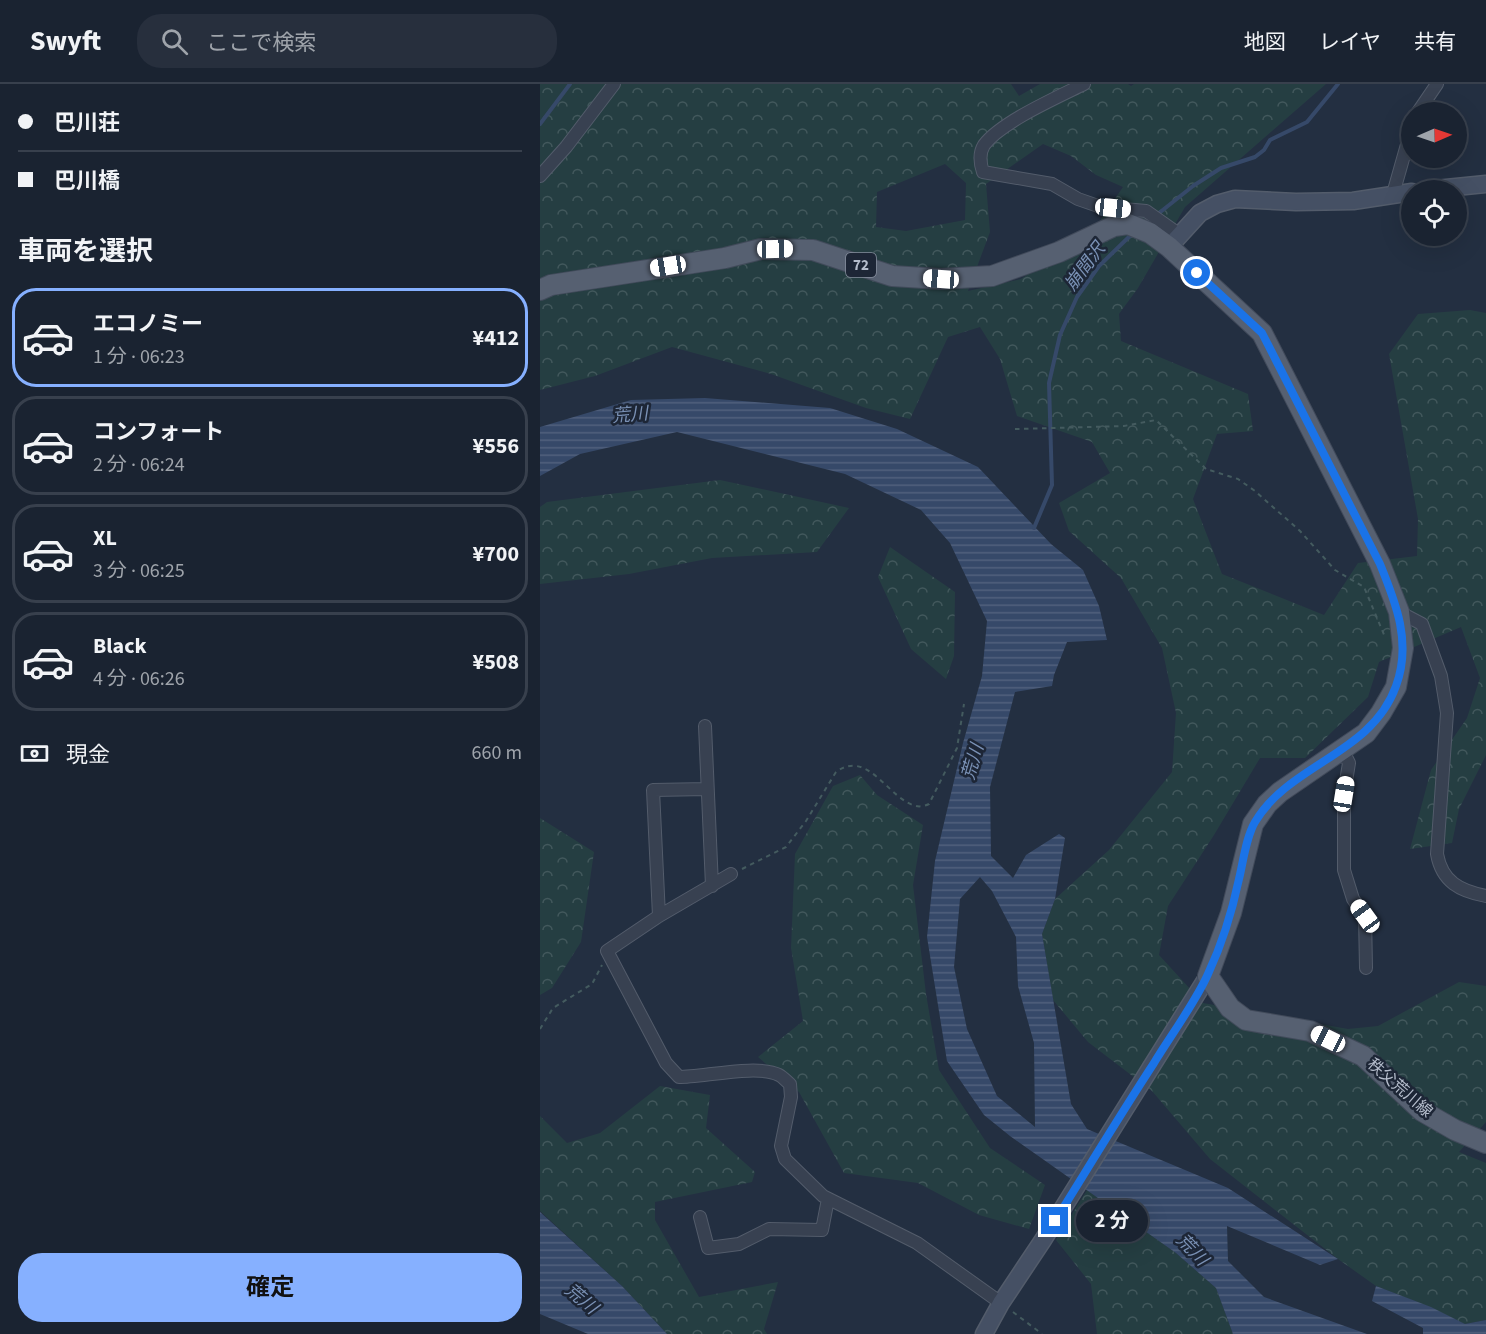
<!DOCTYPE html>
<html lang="ja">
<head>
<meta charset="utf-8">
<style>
	body { margin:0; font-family:"Source Sans 3","Noto Sans JP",sans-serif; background:#272f3d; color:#f1f3f6; height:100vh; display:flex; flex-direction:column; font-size:22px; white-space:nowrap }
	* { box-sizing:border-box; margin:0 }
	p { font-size:20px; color:#9fa4ab }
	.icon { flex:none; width:33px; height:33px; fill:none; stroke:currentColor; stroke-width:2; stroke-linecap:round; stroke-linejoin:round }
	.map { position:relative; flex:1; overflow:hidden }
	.details { display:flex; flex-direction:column; background:#1a2331; width:540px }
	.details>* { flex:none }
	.guide { display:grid; align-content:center; height:132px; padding:0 18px; background:#1a2331 }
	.needle { width:39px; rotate:88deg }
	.fabs { position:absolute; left:861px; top:18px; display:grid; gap:12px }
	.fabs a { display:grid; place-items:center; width:66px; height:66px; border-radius:50%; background:#1a2331; box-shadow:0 6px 24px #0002,0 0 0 2px #38404d; font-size:30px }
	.end { position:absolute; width:27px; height:27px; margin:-14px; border:8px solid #1a73e8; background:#fff; box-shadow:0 0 0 3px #fff }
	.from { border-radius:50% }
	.bubble { position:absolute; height:42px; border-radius:21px; background:#1a2331; box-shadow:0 6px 24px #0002,0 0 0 2px #38404d; font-size:20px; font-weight:700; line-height:42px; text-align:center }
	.car { position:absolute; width:18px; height:36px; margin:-18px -9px; border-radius:8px; box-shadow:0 0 4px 2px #0007; background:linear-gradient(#fff 24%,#345 0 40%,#fff 0 76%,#345 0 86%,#fff 0) }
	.guide b { display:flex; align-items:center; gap:21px; height:57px; font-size:22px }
	.guide b+b { border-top:2px solid #38404d }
	.guide i { width:15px; height:15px; background:#f1f3f6 }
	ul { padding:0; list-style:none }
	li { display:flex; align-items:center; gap:18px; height:99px; margin:0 12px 9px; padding:0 6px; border:3px solid #38404d; border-radius:24px }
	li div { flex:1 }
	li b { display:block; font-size:22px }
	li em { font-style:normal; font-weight:700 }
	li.current { border-color:#86b0ff }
	li>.icon { width:54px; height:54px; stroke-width:1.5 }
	h2 { padding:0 18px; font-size:27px; line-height:72px }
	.pay { display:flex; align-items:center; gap:15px; height:66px; padding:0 18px; font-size:22px }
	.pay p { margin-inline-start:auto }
	.action { display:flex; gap:12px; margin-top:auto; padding:12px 18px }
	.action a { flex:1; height:69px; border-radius:24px; background:#86b0ff; color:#111; font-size:24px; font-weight:700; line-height:69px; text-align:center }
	header { display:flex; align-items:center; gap:36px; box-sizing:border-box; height:84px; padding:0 30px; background:#1a2331; border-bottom:2px solid #38404d }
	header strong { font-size:28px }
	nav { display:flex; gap:33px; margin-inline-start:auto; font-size:21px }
	.search { width:420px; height:54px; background:#272f3d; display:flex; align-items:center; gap:15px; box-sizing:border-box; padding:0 21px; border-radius:24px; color:#9fa4ab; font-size:22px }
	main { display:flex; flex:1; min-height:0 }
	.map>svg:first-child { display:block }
</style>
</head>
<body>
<header>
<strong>Swyft</strong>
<div class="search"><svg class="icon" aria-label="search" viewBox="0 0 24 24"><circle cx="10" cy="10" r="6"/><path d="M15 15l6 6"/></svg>ここで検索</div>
<nav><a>地図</a><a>レイヤ</a><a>共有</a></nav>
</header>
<main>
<section class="details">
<div class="guide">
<b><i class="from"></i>巴川荘</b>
<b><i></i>巴川橋</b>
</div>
<h2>車両を選択</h2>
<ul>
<li class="current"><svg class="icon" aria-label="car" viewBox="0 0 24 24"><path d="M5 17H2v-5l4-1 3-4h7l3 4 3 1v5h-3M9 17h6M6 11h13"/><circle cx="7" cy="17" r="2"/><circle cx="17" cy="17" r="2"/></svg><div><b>エコノミー</b><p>1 分 · 06:23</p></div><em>¥412</em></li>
<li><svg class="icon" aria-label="car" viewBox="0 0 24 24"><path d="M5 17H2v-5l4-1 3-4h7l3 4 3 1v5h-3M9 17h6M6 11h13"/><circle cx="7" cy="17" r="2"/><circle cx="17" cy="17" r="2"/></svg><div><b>コンフォート</b><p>2 分 · 06:24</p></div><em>¥556</em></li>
<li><svg class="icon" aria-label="car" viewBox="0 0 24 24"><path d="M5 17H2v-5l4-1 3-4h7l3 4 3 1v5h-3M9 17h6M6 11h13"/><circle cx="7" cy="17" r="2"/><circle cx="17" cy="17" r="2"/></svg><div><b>XL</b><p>3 分 · 06:25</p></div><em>¥700</em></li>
<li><svg class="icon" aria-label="car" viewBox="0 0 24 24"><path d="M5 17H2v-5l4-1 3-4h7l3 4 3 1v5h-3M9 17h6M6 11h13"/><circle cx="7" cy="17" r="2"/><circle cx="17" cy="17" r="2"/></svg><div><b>Black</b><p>4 分 · 06:26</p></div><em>¥508</em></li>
</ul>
<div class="pay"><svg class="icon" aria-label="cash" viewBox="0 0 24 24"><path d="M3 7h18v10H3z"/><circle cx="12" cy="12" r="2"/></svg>現金<p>660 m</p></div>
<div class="action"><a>確定</a></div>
</section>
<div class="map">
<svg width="946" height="1250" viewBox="0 0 946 1250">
	<defs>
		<pattern id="forest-crowns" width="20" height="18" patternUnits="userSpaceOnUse" patternTransform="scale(1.5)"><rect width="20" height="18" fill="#253e42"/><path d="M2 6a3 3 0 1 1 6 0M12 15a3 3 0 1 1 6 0" fill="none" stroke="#42585c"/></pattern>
		<pattern id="water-rules" width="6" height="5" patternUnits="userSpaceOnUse" patternTransform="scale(1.5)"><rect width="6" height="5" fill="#364969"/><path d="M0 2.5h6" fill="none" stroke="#51617d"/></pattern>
	</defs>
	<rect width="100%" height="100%" fill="#232f41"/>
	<path fill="url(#forest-crowns)" fill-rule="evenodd" d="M0 0H471L479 12 500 0H588L591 2 594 0H786L645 123 598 204 579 230 581 257 708 310 713 347 677 350 653 415 682 490 784 531 818 479 877 472 878 435 849 270 878 230 930 226 946 229V671L919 725 912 759 870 765 891 686 927 634 940 594 921 543 839 578 828 613 765 674H720L674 751 628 822 619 871 663 919 808 945 838 942 919 898 946 902V1038L919 1068 946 1079V1236L925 1240 887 1222 836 1202 798 1175 670 1075 612 1007 548 958 513 916 502 850 515 815 569 766 632 688 636 629 622 564 581 494 529 447 519 419 570 389 552 358 477 332 460 275 440 243 408 253 370 335 326 324 231 290 132 263 55 292 0 306ZM503 60 531 72 556 91 583 103 555 144 481 195 428 207 450 148 446 100ZM405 80 426 99 425 136 366 147 336 143 337 108Z
		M180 396 309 424 277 468 172 474 89 490 0 500V423L7 418Z
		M350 463 415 508 414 572 406 595 371 565 338 493Z
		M320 691 337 711 383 741 373 801 386 910 399 986 450 1064 505 1101 489 1145 439 1131 378 1099 304 1089 259 1008 218 973 263 937 251 864 255 770 293 702Z
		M0 734 54 768 41 858 12 904 0 911Z
		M120 1002 170 1011 166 1044 215 1088 212 1098 115 1118V1136L159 1213 238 1198 224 1245 227 1250H127L82 1202 0 1127V1032L27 1059 60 1049Z
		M547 1106 636 1169 676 1204 693 1250H557L551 1200 516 1156Z"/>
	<path fill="url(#water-rules)" fill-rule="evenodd" d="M165 314 290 324 357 345 438 383 511 460 543 486 559 522 567 556 527 558 514 591 512 602 475 608 450 703 451 772 473 794 486 771 519 750 525 754 515 815 502 850 531 1020 547 1045 688 1104 798 1175 780 1181 687 1142 688 1177 724 1213 827 1250H693L676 1204 636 1169 470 1052 444 1031 407 977 387 853 395 777 423 659 442 592 447 537 410 459 381 426 305 390 137 348 40 370 0 392V343L91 316ZM440 793 452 807 476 853 478 902 494 959 495 1043 457 1012 427 945 414 883 420 815Z
		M0 1128 82 1202 127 1250H48L0 1230Z
		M836 1202 891 1223 925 1240 946 1236V1250H883V1244L832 1217Z"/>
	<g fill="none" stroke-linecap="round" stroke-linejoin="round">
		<path stroke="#364969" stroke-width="4" d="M0 40 30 0
			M604 141 653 102 681 84 715 73 724 66 730 56 767 38 798 0
			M494 444 512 401 509 299 520 251 537 213 559 182 593 149"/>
		<g stroke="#535c6b" stroke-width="14">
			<path id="minor" d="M544 0C518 13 461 38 444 61 439 69 440 79 443 88L512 100 538 115 561 123 606 127 640 151
				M878 28 897 0
				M0 92 26 63 74 0
				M853 110 872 43
				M859 528 882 540 901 592 907 629 897 770C902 798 920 807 946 812
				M165 642 172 802
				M802 665 809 679 804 710V786L813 815 825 832 826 884
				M191 790 119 832 67 867 126 979 139 993C163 993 219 980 239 991 243 993 246 997 250 1000L251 1013 241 1062 245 1075 283 1112 377 1159 461 1219
				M119 832 113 706 167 705
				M160 1133 168 1164 199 1160 229 1145 282 1146 288 1115"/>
		</g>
		<g stroke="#535c6b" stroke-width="19">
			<path id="secondary" d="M886 106 946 100
				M629 163 660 129 677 120 695 115 756 118 813 117 872 108
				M444 1250 461 1219 503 1156 668 892"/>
		</g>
		<g stroke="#414a5a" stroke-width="22">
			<path id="primary" d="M0 206 11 201 185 174 221 165 273 166 352 192 401 195 452 192 519 168 574 142 588 140 610 149 629 163 722 249 840 480 859 528 863 564 856 603 841 629 826 649 740 708 727 720 713 740 691 829 668 892 690 924 706 936 770 947 823 972 882 1027 915 1046 946 1059"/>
		</g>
		<path stroke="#445b5f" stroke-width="2" stroke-dasharray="4.5 4.5" stroke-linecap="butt" d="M475 345 584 342 616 336 666 385 698 395 715 407 760 447 795 486 824 503 845 553
			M202 785 246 763 266 737 296 688C328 664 349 716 376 722 380 723 385 722 389 720L417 664 424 620
			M0 945 13 924 52 900 62 881
			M473 1228 502 1250"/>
		<use href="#minor" stroke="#384151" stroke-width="12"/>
		<use href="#secondary" stroke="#455064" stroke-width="16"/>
		<use href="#primary" stroke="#566071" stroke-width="20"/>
	</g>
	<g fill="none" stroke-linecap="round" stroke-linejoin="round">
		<path stroke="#1a73e8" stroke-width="8" d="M515 1137C548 1084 580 1031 614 979 631 951 655 919 668 890 682 860 692 828 699 795 703 779 706 753 715 738 749 680 832 670 856 602 872 559 856 519 840 480L722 249 657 189"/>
	</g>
	<g text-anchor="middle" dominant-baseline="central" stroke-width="5" stroke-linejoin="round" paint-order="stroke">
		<rect fill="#1d2636" stroke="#878f9e" stroke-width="1.5" x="306" y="169" width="30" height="24" rx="4.5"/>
		<g font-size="15" font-weight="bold" fill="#b4bccb">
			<text x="321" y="181">72</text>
		</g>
		<g font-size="16" fill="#b4bccb" stroke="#1d2636">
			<text transform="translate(860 1004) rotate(41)">秩父荒川線</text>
		</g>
		<g font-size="18" font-style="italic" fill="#7a91b5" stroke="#1d2636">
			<text transform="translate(545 183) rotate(-53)">崩間沢</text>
			<text transform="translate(90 331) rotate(-5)">荒川</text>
			<text transform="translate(433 678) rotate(-74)">荒川</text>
			<text transform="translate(652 1166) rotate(46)">荒川</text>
			<text transform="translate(41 1215) rotate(40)">荒川</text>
		</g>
	</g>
</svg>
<div class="fabs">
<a><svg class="needle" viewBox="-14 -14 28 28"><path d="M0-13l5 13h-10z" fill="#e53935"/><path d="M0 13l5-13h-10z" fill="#9fa4ab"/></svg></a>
<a><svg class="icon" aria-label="locate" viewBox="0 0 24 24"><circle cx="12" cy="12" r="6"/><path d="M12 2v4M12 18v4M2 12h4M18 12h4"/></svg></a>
</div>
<i class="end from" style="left:657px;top:189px"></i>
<i class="end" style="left:515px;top:1137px"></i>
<div class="bubble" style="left:536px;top:1116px;width:72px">2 分</div>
<i class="car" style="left:573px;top:124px;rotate:96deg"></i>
<i class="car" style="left:235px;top:165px;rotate:89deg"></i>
<i class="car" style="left:128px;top:182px;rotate:261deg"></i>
<i class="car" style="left:401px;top:195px;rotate:274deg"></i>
<i class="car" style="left:804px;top:710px;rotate:9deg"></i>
<i class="car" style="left:825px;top:832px;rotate:324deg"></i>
<i class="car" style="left:788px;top:955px;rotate:296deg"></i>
</div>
</main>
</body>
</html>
